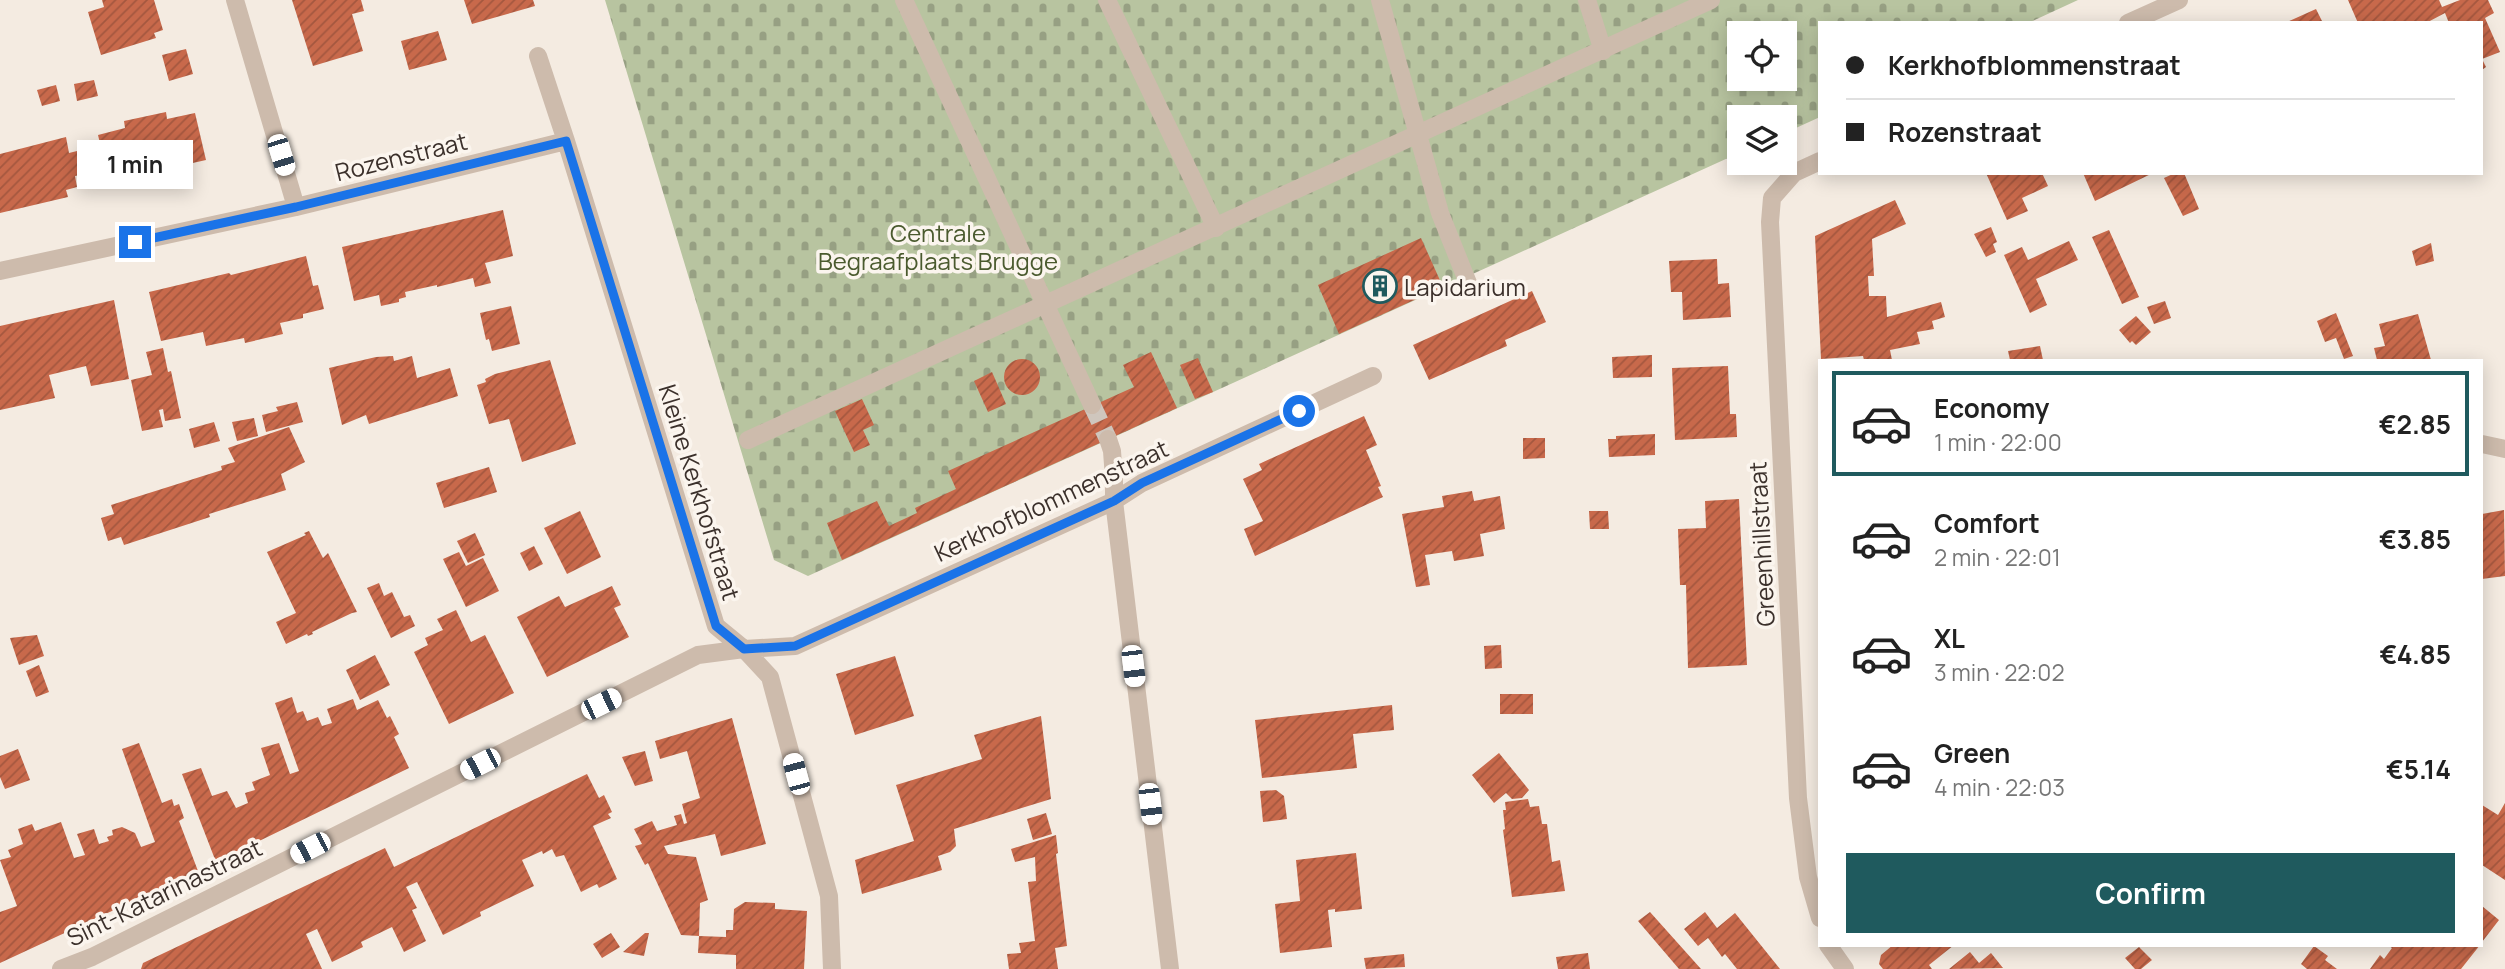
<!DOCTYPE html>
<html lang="en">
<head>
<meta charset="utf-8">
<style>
	body { margin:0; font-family:Manrope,sans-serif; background:#f6f6f6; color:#222; height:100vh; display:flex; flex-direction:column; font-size:26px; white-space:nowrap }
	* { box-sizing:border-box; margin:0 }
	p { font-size:23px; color:#767676 }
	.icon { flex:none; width:38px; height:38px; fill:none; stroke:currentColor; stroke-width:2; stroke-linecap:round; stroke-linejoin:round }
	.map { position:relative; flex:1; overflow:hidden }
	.details { position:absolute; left:1818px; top:359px; width:665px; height:588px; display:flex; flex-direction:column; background:#fff; border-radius:0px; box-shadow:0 4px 18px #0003 }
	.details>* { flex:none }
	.banner { position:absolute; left:1818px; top:21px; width:665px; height:154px; border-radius:0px; box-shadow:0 4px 18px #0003; display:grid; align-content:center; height:154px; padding:0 28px; background:#fff }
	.controls { position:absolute; left:1727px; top:21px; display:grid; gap:14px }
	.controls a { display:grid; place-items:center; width:70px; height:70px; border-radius:0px; background:#fff; box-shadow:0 4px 18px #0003; font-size:35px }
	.end { position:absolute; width:32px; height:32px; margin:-16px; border:9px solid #1a73e8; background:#fff; box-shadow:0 0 0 4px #fff }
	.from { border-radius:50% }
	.bubble { position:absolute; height:49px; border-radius:0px; background:#fff; box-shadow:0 4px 18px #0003; font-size:23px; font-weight:700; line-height:49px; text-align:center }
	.car { position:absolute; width:21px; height:42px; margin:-21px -10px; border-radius:9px; box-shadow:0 0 5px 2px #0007; background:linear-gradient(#fff 24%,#345 0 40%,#fff 0 76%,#345 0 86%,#fff 0) }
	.banner b { display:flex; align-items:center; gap:24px; height:66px; font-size:26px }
	.banner b+b { border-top:2px solid #e0e0e0 }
	.banner i { width:18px; height:18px; background:#222 }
	ul { padding:12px 0 0; list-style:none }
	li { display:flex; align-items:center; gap:21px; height:105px; margin:0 14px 10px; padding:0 14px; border:4px solid transparent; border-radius:0px }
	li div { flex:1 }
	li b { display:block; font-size:26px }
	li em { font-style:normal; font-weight:700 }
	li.active { border-color:#1f5a5e }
	li>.icon { width:63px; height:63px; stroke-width:1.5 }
	.primary-button { display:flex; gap:14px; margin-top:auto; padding:14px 28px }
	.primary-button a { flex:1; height:80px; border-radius:0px; background:#1f5a5e; color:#fff; font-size:28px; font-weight:700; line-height:80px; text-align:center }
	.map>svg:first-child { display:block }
</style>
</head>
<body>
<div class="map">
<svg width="2505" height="969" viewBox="0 0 2505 969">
	<defs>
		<pattern id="cemetery-stones" width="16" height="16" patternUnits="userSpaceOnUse" patternTransform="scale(1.75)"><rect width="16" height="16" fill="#b8c4a0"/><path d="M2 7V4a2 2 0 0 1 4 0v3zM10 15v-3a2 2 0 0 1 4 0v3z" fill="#97a083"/></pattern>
		<pattern id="building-hatch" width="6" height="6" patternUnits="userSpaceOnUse" patternTransform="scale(1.75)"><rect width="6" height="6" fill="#c8694b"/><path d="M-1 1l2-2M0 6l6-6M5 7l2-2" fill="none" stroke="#a4573f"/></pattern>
	</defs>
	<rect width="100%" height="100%" fill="#f4ebe1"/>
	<path fill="url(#cemetery-stones)" fill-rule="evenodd" d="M605 0H2078L2028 23H1820V117L1785 133V117H1740L1739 153 808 576 774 560ZM1740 33H1785V79H1740Z"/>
	<path fill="url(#building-hatch)" d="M102 0H154L163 30 154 33 156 38 101 55 88 12 104 7Z
		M292 0H361L364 11 352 14 363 51 313 66Z
		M464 0H533L535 6 472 24Z
		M2348 0H2439L2442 7 2460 0H2488L2494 13 2485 18 2500 52 2482 59 2486 67 2482 70V23H2449L2445 13 2426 23H2358Z
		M2316 9 2323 23H2285Z
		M438 31 447 60 409 70 401 41Z
		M186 49 193 74 169 81 162 55Z
		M94 80 98 96 77 101 74 84Z
		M56 85 60 101 42 106 37 90Z
		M166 112 167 119 195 113 206 160 175 167 176 174 142 181 140 175 109 182 98 135 125 128 124 121Z
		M66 137 69 153 85 149 91 173 75 176 77 187 66 190 68 197 0 213V154Z
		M1986 173H2042L2048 186 2022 198 2028 211 2007 220Z
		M2083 173H2153L2095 201Z
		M2175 173H2184L2199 209 2183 216 2164 178Z
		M1895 200 1906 224 1872 239 1874 276H1868L1869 296H1886L1887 317 1941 302 1945 317 1932 321 1934 329 1917 332 1920 344 1890 350 1892 360H1864L1863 356 1821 359 1815 236Z
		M503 210 513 256 485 263 491 283 475 287 473 278 437 287V285L405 292 406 297 399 299V302L381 306 379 295 354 301 342 247Z
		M1991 227 1997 242 1993 244 1996 252 1986 257 1974 234Z
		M2109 230 2139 297 2122 304 2092 237Z
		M1421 238 1443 287 1339 334 1318 285Z
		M2069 241 2078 260 2036 279 2047 305 2030 313 2004 255 2022 247 2028 260Z
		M2431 243 2434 261 2416 266 2412 251Z
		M306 256 313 286 318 285 324 309 303 314V318L280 323 283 334 245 343 244 338 206 346 203 332 161 341 149 292 229 273 231 275Z
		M1717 259 1718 284 1729 283 1731 317 1683 320 1682 292H1671L1669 261Z
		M1532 291 1546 322 1505 340 1507 346 1429 380 1413 345Z
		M114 300 129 379 91 386 86 366 49 375 55 398 0 410V326Z
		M2165 301 2171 318 2154 324 2147 307Z
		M511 306 520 344 492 351 489 339 486 340 480 313Z
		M2336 313 2353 356 2344 359 2336 338 2325 342 2317 321Z
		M2418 314 2431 360H2377L2374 348 2385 346 2379 324Z
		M2136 316 2151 332 2136 345 2132 341 2130 343 2119 330Z
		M2040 346 2043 360H2010L2008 351Z
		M163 348 168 372 171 371 181 418 165 421 163 409 159 410 163 427 142 431 131 380 152 375 146 352Z
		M1151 352 1177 408 842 560 827 523 877 501 889 526 917 513 915 508 956 489 948 471 1134 387 1123 365Z
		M1652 355V377L1613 378 1612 357Z
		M393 356 394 361 412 356 417 378 450 368 458 396 369 424 366 415 342 425 329 368 376 357Z
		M1198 358 1213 392 1195 399 1180 365Z
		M1004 377a18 18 0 1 1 36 0a18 18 0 1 1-36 0Z
		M550 360 576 444 522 462 509 419 489 424 477 385 486 382 485 379 495 374Z
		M1728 366 1730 414H1736L1737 437 1675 440 1672 368Z
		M992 372 1006 404 988 412 974 381Z
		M862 399 874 425 863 430 870 445 854 452 835 411Z
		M297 402 303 422 266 432 262 415 278 411 276 407Z
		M1364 416 1377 445 1366 450 1381 486 1378 487 1383 497 1255 556 1244 529 1263 521 1243 479 1262 470 1259 464Z
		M254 418 258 436 237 441 232 422Z
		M214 422 220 441 194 448 189 429Z
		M289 427 305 462 281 474 286 490 209 514 210 517 124 545 121 537 108 541 101 518 114 514 111 505 222 470 221 466 235 462 228 448Z
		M1655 434V455L1609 457 1608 439H1616V436Z
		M1523 438H1545V458L1523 459Z
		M489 467 497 492 444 508 436 483Z
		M1472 491 1474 501 1500 496 1505 529 1480 534 1484 556 1454 561 1452 551 1425 555 1430 585 1416 587 1402 514 1444 507 1442 496Z
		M1739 499 1747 665 1688 668 1686 585H1680L1678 529 1706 528 1705 501Z
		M2504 510 2505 576 2482 579V514Z
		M580 511 601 557 567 574 544 528Z
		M1589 511H1608L1609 529H1590Z
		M309 531 323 558 328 553 357 612 352 613 312 632 313 634 308 636 307 634 286 644 276 622 296 613 267 552 306 535 304 533Z
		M475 533 485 555 468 563 457 541Z
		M534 546 543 564 529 571 520 553Z
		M459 552 466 566 483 558 499 591 466 607 443 559Z
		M379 583 384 596 392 592 404 617 410 615 415 626 391 638 367 588Z
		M612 586 621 605 614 608 629 637 547 677 517 617 559 596 565 607Z
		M456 610 471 642 485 635 514 693 449 724 414 652 428 645 425 638 443 630 437 619Z
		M37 635 44 656 19 665 10 638Z
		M1501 645 1502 668 1485 669 1484 646Z
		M375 655 390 685 360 700 346 670Z
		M895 656 914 716 855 735 836 674Z
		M39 665 49 692 36 697 26 671Z
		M1500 694H1533V714H1500Z
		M292 697 297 713 303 711 307 721 318 717 322 726 332 723 327 709 353 699 357 710 378 700 387 718 390 716 399 734 394 737 409 768 216 862 182 774 201 768 212 796 227 791 236 808 248 803 245 793 255 790 252 782 270 775 261 748 279 743 290 774 299 771 275 703Z
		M1392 705 1394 730 1353 734 1357 768 1262 778 1255 720Z
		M1041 716 1051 799 954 829 956 846 950 852 938 856 942 870 862 894 855 860 914 841 896 785 982 759 974 735Z
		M732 718 766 844 721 856 715 834 664 846 668 854 696 857 708 900 700 903 699 936 681 935 648 863 645 865 635 846 642 844 634 829 652 821 657 831 677 825 674 816 681 814 684 824 687 823 682 804 700 798 687 751 660 759 655 741Z
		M139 743 162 803 172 799 174 806 179 804 184 818 179 821 198 871 0 963V912L17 906 0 860 11 857 8 850 23 844 18 829 32 824 35 831 61 822 74 858 85 855 77 834 94 829 99 844 109 841 107 837 113 835 112 830 122 827 135 833 141 847 155 842 122 749Z
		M18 749 30 780 5 789 0 777V756Z
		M645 751 653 781 635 786 622 757Z
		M1499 753 1529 790 1522 798 1512 799 1506 793 1494 803 1472 775Z
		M587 774 599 798 604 795 612 812 608 814 611 818 593 826 617 879 599 888 597 884 581 892 564 855 556 857 552 849 543 854 542 851 522 860 534 886 480 912 481 916 443 935 417 882 406 887 417 908 412 910 426 941 404 952 392 927 361 942 363 947 332 962 317 929 306 934 322 969H141L143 963 385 848 394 867Z
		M1276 790 1284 796 1287 819 1263 822 1260 791Z
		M1528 799 1530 807 1539 806 1542 824H1547L1552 862 1560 860 1565 891 1512 897 1503 830 1505 829 1503 810H1506L1505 802Z
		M2505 803V880L2482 865V805L2498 815Z
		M1046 813 1052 834 1033 840 1027 819Z
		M1056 835 1058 853 1056 854 1067 946 1055 948 1058 969H1009L1007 954 1021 953 1019 943 1035 941 1028 882 1036 881 1035 857 1015 862 1011 849Z
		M1356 853 1362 909 1335 912V909L1328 910 1332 947 1280 953 1275 904 1300 901 1296 860Z
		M745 902 775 903V909L807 911 804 969H736V955L698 953 699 936 726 937V930H733L734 909Z
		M2482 906 2499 920 2482 942Z
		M1650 912 1701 969H1679L1638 921Z
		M1705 912 1717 928 1735 913 1780 969H1737L1725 954 1722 957 1708 938 1698 946 1684 929Z
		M611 933 620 947 602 958 593 944Z
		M645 933H649L644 956 623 952Z
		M1893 945H1954L1929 965 1932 969H1883L1879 964 1881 955Z
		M2388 945H2480L2461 969H2370L2380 955 2384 959 2392 948Z
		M2314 946 2328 956 2325 960 2337 969H2307L2301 964Z
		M2139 947 2152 960 2141 969H2135L2125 958Z
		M1970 952 1979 963 1991 953 2003 968 1949 969Z
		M1588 953 1590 969H1558L1556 957Z
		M1404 954 1405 967 1366 969 1364 958Z"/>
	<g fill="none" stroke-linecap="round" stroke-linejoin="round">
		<path stroke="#cfc6bd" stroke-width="18" stroke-dasharray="18 9" stroke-linecap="butt" d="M1092 405 1108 439"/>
		<path stroke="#cdbbac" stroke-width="18" d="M235 0 296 207
			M904 0 1092 405
			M1107 0 1216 228
			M1380 0 1440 213 1470 288
			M1587 0 1603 51
			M2128 23 2179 0
			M538 56 566 141 716 626 744 649 770 677 829 896 832 969
			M1820 161 1794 173 1772 198 1770 222 1798 798 1808 877 1820 918
			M0 271 296 207 566 141
			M1108 439 1112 451 1114 478V501L1170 969
			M748 440 1711 0
			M2482 444 2505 449
			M1828 945 1845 969
			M61 969 92 957 698 655 744 649 795 646 1114 501 1142 483 1373 376"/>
	</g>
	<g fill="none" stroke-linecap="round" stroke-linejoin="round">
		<path stroke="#1a73e8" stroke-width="9" d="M135 242 296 207 566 141 716 626 744 649 795 646 1114 501 1142 483 1299 411"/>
	</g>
	<defs>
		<g id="building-ring" transform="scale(1.75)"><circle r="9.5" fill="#fbf5ee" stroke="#1f5a5e" stroke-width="1.5"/><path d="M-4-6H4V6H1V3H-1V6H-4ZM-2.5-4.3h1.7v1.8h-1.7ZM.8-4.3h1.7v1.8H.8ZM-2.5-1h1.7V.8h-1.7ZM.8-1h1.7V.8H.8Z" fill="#1f5a5e"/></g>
	</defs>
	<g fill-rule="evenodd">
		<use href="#building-ring" x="1380" y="286"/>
	</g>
	<g text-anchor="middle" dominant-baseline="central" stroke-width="7" stroke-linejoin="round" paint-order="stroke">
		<g font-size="24" fill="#3b302b" stroke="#fbf5ee">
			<text transform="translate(401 156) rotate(-14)">Rozenstraat</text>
			<text transform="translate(700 492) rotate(73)">Kleine Kerkhofstraat</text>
			<text transform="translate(1051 500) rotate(-25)">Kerkhofblommenstraat</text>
			<text transform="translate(1761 544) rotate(-93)">Greenhillstraat</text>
			<text transform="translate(164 892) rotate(-26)">Sint-Katarinastraat</text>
		</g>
		<g font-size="24" fill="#4a5a2e" stroke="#fbf5ee">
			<text x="938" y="232">Centrale<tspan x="938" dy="28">Begraafplaats Brugge</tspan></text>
		</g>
		<g font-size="24" fill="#3b302b" stroke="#fbf5ee" text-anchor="start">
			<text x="1404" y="286">Lapidarium</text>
		</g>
	</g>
</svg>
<div class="controls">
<a><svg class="icon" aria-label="locate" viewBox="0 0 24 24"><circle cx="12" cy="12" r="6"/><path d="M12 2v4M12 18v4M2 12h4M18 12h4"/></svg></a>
<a><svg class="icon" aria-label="layers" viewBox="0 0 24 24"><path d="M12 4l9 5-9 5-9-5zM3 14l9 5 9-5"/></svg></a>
</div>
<i class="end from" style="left:1299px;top:411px"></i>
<i class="end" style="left:135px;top:242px"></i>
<div class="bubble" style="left:77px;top:140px;width:116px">1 min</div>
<i class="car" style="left:281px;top:155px;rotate:163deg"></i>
<i class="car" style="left:1133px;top:666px;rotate:173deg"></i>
<i class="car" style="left:601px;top:704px;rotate:64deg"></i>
<i class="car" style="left:480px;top:764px;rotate:243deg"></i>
<i class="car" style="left:796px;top:774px;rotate:345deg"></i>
<i class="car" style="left:1150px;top:804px;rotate:173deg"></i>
<i class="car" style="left:310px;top:848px;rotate:243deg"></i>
<div class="banner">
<b><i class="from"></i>Kerkhofblommenstraat</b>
<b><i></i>Rozenstraat</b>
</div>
<section class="details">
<ul>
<li class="active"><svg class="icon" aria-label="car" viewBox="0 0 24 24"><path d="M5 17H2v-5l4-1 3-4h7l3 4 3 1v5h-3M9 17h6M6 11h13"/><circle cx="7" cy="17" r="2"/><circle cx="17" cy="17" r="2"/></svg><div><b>Economy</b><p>1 min · 22:00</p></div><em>€2.85</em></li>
<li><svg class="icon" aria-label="car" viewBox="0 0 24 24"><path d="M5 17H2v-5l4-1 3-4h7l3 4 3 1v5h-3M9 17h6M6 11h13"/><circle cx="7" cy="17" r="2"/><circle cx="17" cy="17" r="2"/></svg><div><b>Comfort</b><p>2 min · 22:01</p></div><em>€3.85</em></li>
<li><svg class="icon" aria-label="car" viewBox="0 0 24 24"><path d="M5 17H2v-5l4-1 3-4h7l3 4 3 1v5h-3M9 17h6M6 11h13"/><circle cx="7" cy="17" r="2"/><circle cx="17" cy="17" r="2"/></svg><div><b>XL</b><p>3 min · 22:02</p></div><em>€4.85</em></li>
<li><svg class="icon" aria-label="car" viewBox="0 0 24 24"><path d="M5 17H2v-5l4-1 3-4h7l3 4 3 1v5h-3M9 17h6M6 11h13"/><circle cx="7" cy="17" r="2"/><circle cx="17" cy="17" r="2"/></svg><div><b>Green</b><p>4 min · 22:03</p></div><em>€5.14</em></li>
</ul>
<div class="primary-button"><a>Confirm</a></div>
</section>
</div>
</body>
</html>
